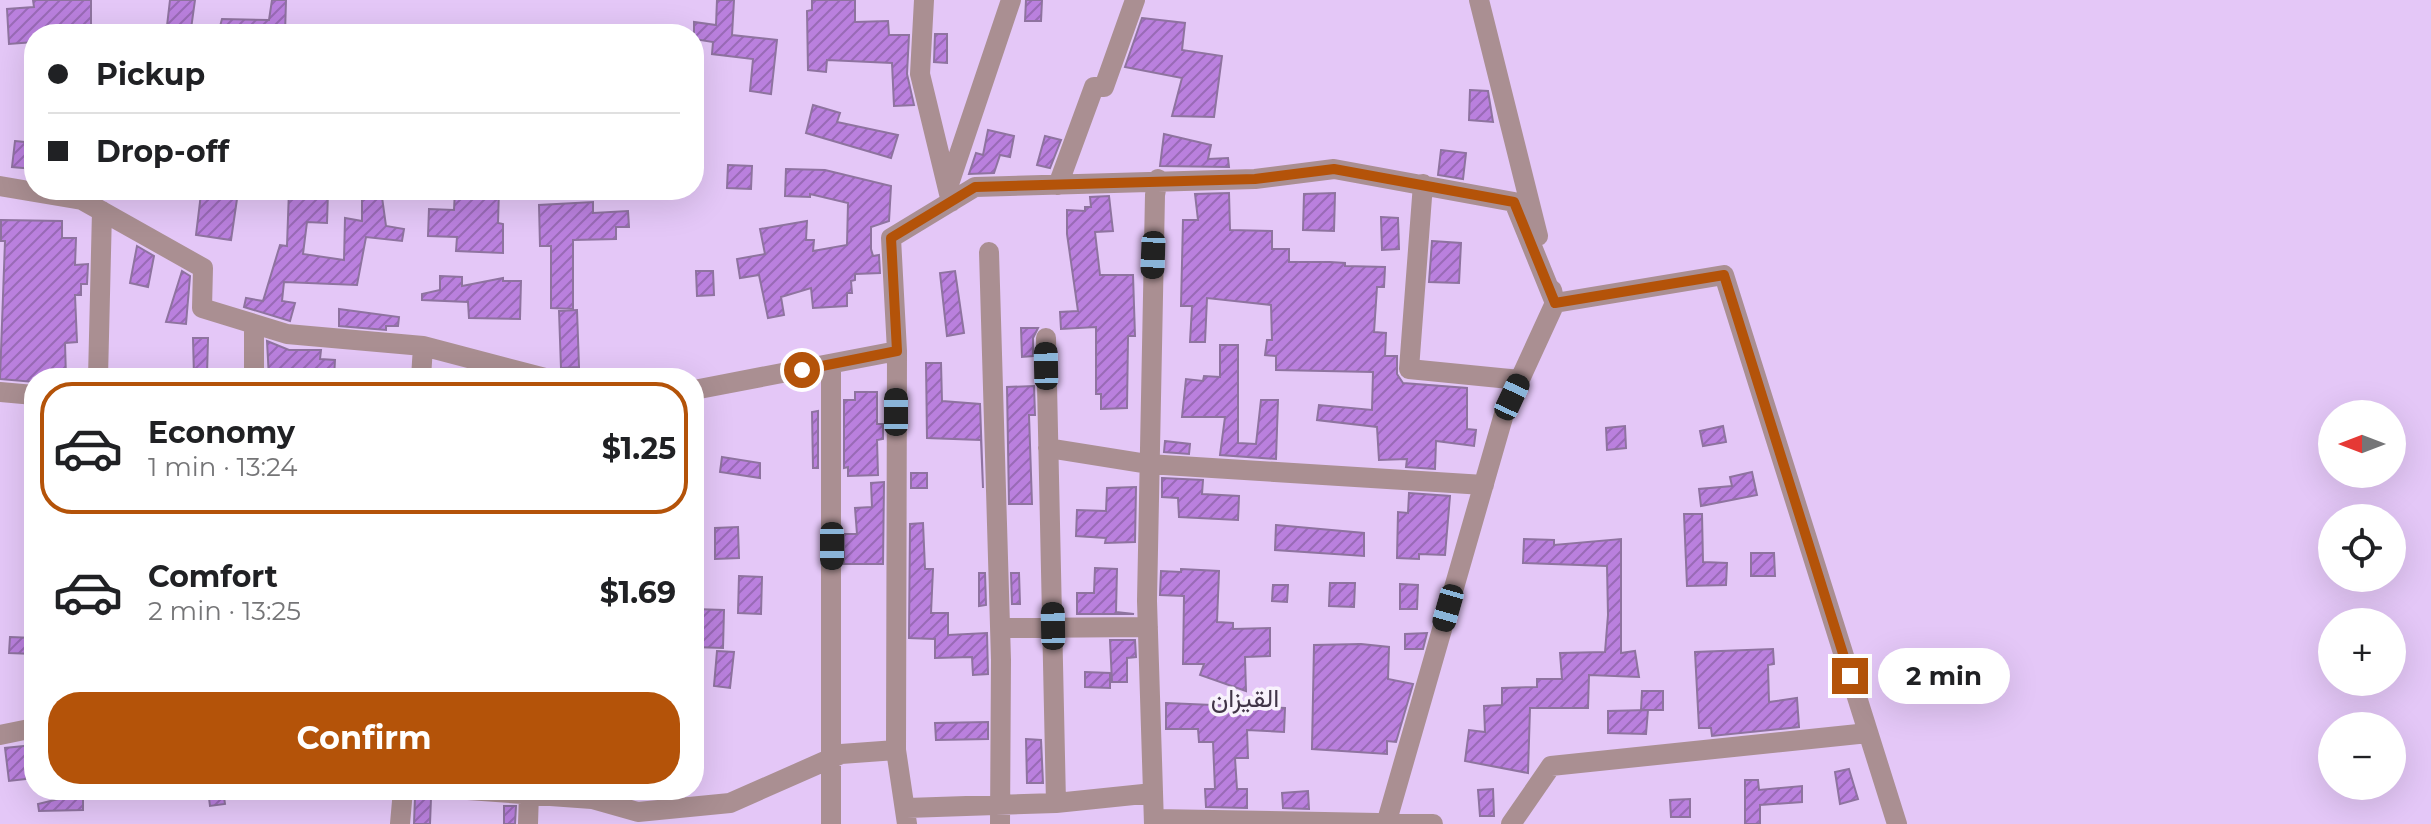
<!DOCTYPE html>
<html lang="en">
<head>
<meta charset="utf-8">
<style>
	body { margin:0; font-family:Montserrat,Vazirmatn,sans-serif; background:#f6f6f6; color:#202124; height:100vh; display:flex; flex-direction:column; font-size:30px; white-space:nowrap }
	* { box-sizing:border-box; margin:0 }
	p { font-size:26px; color:#757577 }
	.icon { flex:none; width:44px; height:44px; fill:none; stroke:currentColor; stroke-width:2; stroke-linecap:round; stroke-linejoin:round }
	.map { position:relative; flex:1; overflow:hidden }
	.sheet { position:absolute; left:24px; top:368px; width:680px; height:432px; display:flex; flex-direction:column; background:#fff; border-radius:32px; box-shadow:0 8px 32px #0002 }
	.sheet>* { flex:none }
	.banner { position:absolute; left:24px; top:24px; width:680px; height:176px; border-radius:32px; box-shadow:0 8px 32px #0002; display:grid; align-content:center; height:176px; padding:0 24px; background:#fff }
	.needle { width:52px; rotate:270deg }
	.buttons { position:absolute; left:2318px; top:400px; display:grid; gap:16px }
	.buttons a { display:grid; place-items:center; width:88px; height:88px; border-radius:50%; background:#fff; box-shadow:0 8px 32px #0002; font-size:40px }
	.end { position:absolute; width:36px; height:36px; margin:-18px; border:10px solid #b45309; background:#fff; box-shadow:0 0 0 4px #fff }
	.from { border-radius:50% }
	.bubble { position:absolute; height:56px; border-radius:28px; background:#fff; box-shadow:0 8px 32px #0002; font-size:26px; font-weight:700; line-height:56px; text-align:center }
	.car { position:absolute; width:24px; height:48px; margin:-24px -12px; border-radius:10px; box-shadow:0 0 6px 2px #0007; background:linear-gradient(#222 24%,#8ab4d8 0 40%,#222 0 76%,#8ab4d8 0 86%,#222 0) }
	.banner b { display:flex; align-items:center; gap:28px; height:76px; font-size:30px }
	.banner b+b { border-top:2px solid #e0e0e0 }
	.banner i { width:20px; height:20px; background:#202124 }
	ul { padding:14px 0 0; list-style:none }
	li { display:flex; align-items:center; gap:24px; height:132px; margin:0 16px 12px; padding:0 8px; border:4px solid transparent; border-radius:32px }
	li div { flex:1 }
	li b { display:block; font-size:30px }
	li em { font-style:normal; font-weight:700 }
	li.current { border-color:#b45309 }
	li>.icon { width:72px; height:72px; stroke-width:1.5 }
	.button { display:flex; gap:16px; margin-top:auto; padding:16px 24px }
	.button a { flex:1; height:92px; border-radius:32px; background:#b45309; color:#fff; font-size:32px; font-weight:700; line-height:92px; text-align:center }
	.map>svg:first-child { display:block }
</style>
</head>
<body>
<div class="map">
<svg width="2431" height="824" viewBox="0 0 2431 824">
	<defs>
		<pattern id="building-hatch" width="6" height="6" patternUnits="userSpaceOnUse" patternTransform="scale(2)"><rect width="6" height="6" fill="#ba80de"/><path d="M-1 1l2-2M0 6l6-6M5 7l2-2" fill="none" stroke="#996ab6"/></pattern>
	</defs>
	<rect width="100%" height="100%" fill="#e4c7f7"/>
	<path fill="url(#building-hatch)" stroke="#8e739f" stroke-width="2" d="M33 0H91V34H34V42L9 44 7 9 34 7Z
		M170 0H195L191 29 167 26Z
		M272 0H286L285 34H218L222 19 269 20Z
		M717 0H734L732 35 777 40 771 94 750 91 753 59 712 54 713 42 694 39V22L716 25Z
		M812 0H855V22L888 21 889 35H909L907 74 914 105 894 106 892 63 827 60 826 72 808 70 807 11 812 10Z
		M1026 0H1042L1041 21H1025Z
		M1142 18 1185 23 1182 50 1222 56 1214 117 1172 116 1182 78 1125 67Z
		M935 34H947V63L934 62Z
		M1470 90 1488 91 1493 122 1469 120Z
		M813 105 840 113 837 122 898 135 891 158 806 133Z
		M988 130 1014 136 1010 157 1000 155 994 173 969 174 976 153 983 155Z
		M1164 134 1211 145 1208 159 1228 158 1229 167 1160 166Z
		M1045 136 1061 140 1050 168 1037 165Z
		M15 141 34 143V169L12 167Z
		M1441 150 1466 153 1463 179 1438 175Z
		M728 165 752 166 751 189 727 188Z
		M786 169 825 170 891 186 889 221 871 227V249L873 256 879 255 880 273 855 274V280L851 281 852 293H847V306L813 308 811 288 781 297 784 315 768 318 759 275 740 278 737 259 765 254 760 229 807 221 806 240H814L813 251 847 245 848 203 810 194V197L785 196Z
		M289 190 328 192 327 223 307 222 303 254 344 260 345 218 362 221V190H381L386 226 404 229 402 241 366 237 357 285 284 282 282 301 295 303 290 321 244 307 246 298 263 301 280 245 287 246Z
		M455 190H499L498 223 503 224V253L456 251 457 237 428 236 429 209 454 210Z
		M1229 193 1230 230 1272 231V249H1289V262H1330L1345 263V266L1385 267 1384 287H1377L1374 332 1386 333 1385 356H1397V374L1403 383 1467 388V429L1476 430 1474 446 1436 441 1435 469 1406 467 1407 459 1379 460 1377 427 1317 420 1319 405 1372 410 1373 372 1276 370V356L1265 355 1267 340H1272L1271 305 1207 298 1205 342H1190L1192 306H1181L1183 220H1198L1195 194Z
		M1335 193 1334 231 1303 230 1304 194Z
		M201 194 237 199 231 240 196 235Z
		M1109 196 1113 231 1095 232 1100 275H1133L1135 336H1128L1127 408 1101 409V394H1096V327L1061 329 1060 312 1078 311 1067 234V210L1085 211V207H1091L1090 197Z
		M593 202V213L628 211 629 227H616V239L573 240V309L551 308V246H540L539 205Z
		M1381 217 1398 218 1399 249 1382 250Z
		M1 220 62 221V238H76L75 265 88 264 87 284H81V295H75L77 342 65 343 66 378H34V382L0 379 5 241H1Z
		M1432 241 1461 243 1459 283 1429 282Z
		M137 246 154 256 148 287 130 283Z
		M182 271 190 276 186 324 166 322Z
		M696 271H713L714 295 697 296Z
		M955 271 964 333 947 336 940 273Z
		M440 276 462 277V286L503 278V281H521L520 319 469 318 468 302 422 300V294L440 290Z
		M339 309 399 317 398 326H386V330L339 326Z
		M577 310 579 367 561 368 559 311Z
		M1021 328H1038L1033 338V356L1022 357Z
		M193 338H208L207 375 194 377Z
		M267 341 289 350H321L320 359 335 360 334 378H269Z
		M1220 345H1238V443L1256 444 1261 400H1278L1276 459 1220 455 1225 417H1182L1186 379 1203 381 1204 376 1220 377Z
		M926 363H941L942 401 980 404 983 488 981 440 927 438Z
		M1034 386 1035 415H1029L1032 504H1009L1007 387Z
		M855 392H877V424H883V439L877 440 878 475 848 476V467L844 468V400H855Z
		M818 411V468H813L812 412Z
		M1625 426 1626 448 1607 450 1606 428Z
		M1723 426 1726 442 1703 446 1700 431Z
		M1165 441 1190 444 1189 454 1164 452Z
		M722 457 760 463V478L720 472Z
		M1752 472 1757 495 1701 506 1699 489 1732 486 1730 477Z
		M911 473H927V488H911Z
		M1162 478 1203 480 1202 494 1239 496 1238 520 1179 517 1178 498 1162 497Z
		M884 482 883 564H844V534H857L855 508 872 507 871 483Z
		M1136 487 1135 542 1105 543 1106 538 1076 536 1077 510 1106 511 1107 488Z
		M1409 493 1450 496 1445 555 1419 554V559L1397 558 1398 512 1408 513Z
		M1684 514H1702L1703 562 1727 563 1726 585 1687 586Z
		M923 523 925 569H933L931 613H948V635L987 633 988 674 973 675 972 657 935 658V639L909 638 910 524Z
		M1276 525 1364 533V556L1275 550Z
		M738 527 739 558 715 559V528Z
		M1524 539 1554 540V545L1621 539V653L1635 651 1639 677 1589 675 1588 708H1530L1528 773 1465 761 1469 730 1485 732 1484 706 1502 705V688L1537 687V679H1562L1560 653 1605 652 1608 615 1607 566 1523 563Z
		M1751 553H1774L1775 576H1751Z
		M1095 568 1117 569 1116 612 1134 614H1077V593H1094Z
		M1181 569 1219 571 1217 622 1233 623V629L1270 628V656L1245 657 1246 691 1200 675 1204 664H1183L1184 596 1160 595 1161 571 1181 572Z
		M979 573H985L986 605 979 606Z
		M1011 573H1019L1020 604H1012Z
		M739 576 762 577 761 614 738 613Z
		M1330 583H1355L1354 607 1329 606Z
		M1400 584 1418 585 1417 609H1400Z
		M1273 585H1288L1287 602 1272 601Z
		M694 609 724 610 723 648 694 647Z
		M1427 633 1423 649H1405V634Z
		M10 637 34 638V654L9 653Z
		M1110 640H1135L1136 657 1127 658V682H1112Z
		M1361 644 1389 647 1388 679 1413 684 1396 742 1387 741V754L1312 749 1314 645Z
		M1773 649 1774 664 1768 665 1769 702 1797 698 1799 727 1712 736 1711 728H1699L1695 652Z
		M717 651 734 652 730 688 714 686Z
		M1085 672 1110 673V688L1085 687Z
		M1642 691H1663V710H1641Z
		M1166 703 1285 708 1284 732 1247 730 1248 758H1235L1237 789H1247V808L1206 807 1205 789H1215L1213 742H1199L1198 729H1166Z
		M1648 710 1646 734 1608 733V711Z
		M988 722V739L936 740 935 723Z
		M1026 739 1041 740 1043 783H1027Z
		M33 745 34 778 9 781 5 748Z
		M1849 769 1858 799 1840 804 1835 772Z
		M1745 780H1758L1759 790 1802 786V802L1760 805V824H1745Z
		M1493 789 1494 816H1480L1478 790Z
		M208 790H223L225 804 210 806Z
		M1308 791 1309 809 1283 808 1282 793Z
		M83 793V810L39 811 38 804Z
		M415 797 431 798 430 824H414Z
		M1690 799V817H1671L1670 800Z
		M504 806H516L515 824H504Z"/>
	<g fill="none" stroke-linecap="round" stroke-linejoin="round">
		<path stroke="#aa8f92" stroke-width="20" d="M924 0 920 74 951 202
			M1479 0 1538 236
			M1423 184 1409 369 1520 380
			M1058 185 1094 87H1104L1135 0
			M0 186 82 200 203 268 202 308 287 334 423 346 545 378
			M948 187 1011 0
			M989 252 1001 660 1000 824
			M1552 290 1555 303 1724 275 1897 824
			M1046 338 1056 803
			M98 378 102 211
			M254 378V324
			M421 378 423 346
			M694 390 897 351
			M0 392 34 395
			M1048 448 1148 464 1484 485
			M1000 628 1148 627
			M0 735 34 728
			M468 790 592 799 638 812 730 803 841 754 896 750
			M907 808 1056 803 1153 793
			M1154 819 1433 824
			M400 824 403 790
			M528 824 529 793
			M831 824V364
			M907 824 896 750 897 351 891 238 975 187 1255 179 1334 169 1514 202 1555 303 1504 414 1386 824
			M1154 824 1147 601 1155 195 1158 179
			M1511 824 1551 766 1868 733"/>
	</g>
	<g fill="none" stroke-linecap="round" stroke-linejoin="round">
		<path stroke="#b45309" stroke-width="10" d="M802 370 897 351 891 238 975 187 1255 179 1334 169 1514 202 1555 303 1724 275 1850 676"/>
	</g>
	<g text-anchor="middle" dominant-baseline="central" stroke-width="7" stroke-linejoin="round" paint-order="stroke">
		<g font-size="26" fill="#413548" stroke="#f8f2fc">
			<text x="1245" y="698">القيزان</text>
		</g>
	</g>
</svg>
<div class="buttons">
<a><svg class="needle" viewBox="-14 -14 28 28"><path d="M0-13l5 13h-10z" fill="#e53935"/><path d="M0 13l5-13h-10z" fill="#757577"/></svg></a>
<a><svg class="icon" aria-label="locate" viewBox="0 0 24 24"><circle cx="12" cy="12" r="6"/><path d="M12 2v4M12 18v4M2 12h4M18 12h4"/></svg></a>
<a>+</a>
<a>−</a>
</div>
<i class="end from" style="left:802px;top:370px"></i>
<i class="end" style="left:1850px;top:676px"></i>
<div class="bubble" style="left:1878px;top:648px;width:132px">2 min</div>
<i class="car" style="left:1153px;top:255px;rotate:182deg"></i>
<i class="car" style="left:1046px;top:366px;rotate:359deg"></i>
<i class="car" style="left:1512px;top:397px;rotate:25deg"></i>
<i class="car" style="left:896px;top:412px;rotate:0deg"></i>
<i class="car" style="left:832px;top:546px;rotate:180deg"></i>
<i class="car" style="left:1448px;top:608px;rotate:196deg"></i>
<i class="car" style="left:1053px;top:626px;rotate:359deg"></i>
<div class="banner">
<b><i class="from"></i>Pickup</b>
<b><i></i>Drop-off</b>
</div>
<section class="sheet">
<ul>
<li class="current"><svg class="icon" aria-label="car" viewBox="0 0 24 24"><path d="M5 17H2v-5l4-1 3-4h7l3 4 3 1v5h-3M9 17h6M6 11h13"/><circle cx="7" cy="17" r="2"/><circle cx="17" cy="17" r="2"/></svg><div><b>Economy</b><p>1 min · 13:24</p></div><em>$1.25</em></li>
<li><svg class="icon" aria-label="car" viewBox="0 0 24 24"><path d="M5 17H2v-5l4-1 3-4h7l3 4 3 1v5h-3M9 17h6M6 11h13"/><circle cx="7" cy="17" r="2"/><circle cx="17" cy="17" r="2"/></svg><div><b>Comfort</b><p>2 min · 13:25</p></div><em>$1.69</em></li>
</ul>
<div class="button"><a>Confirm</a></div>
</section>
</div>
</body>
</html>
